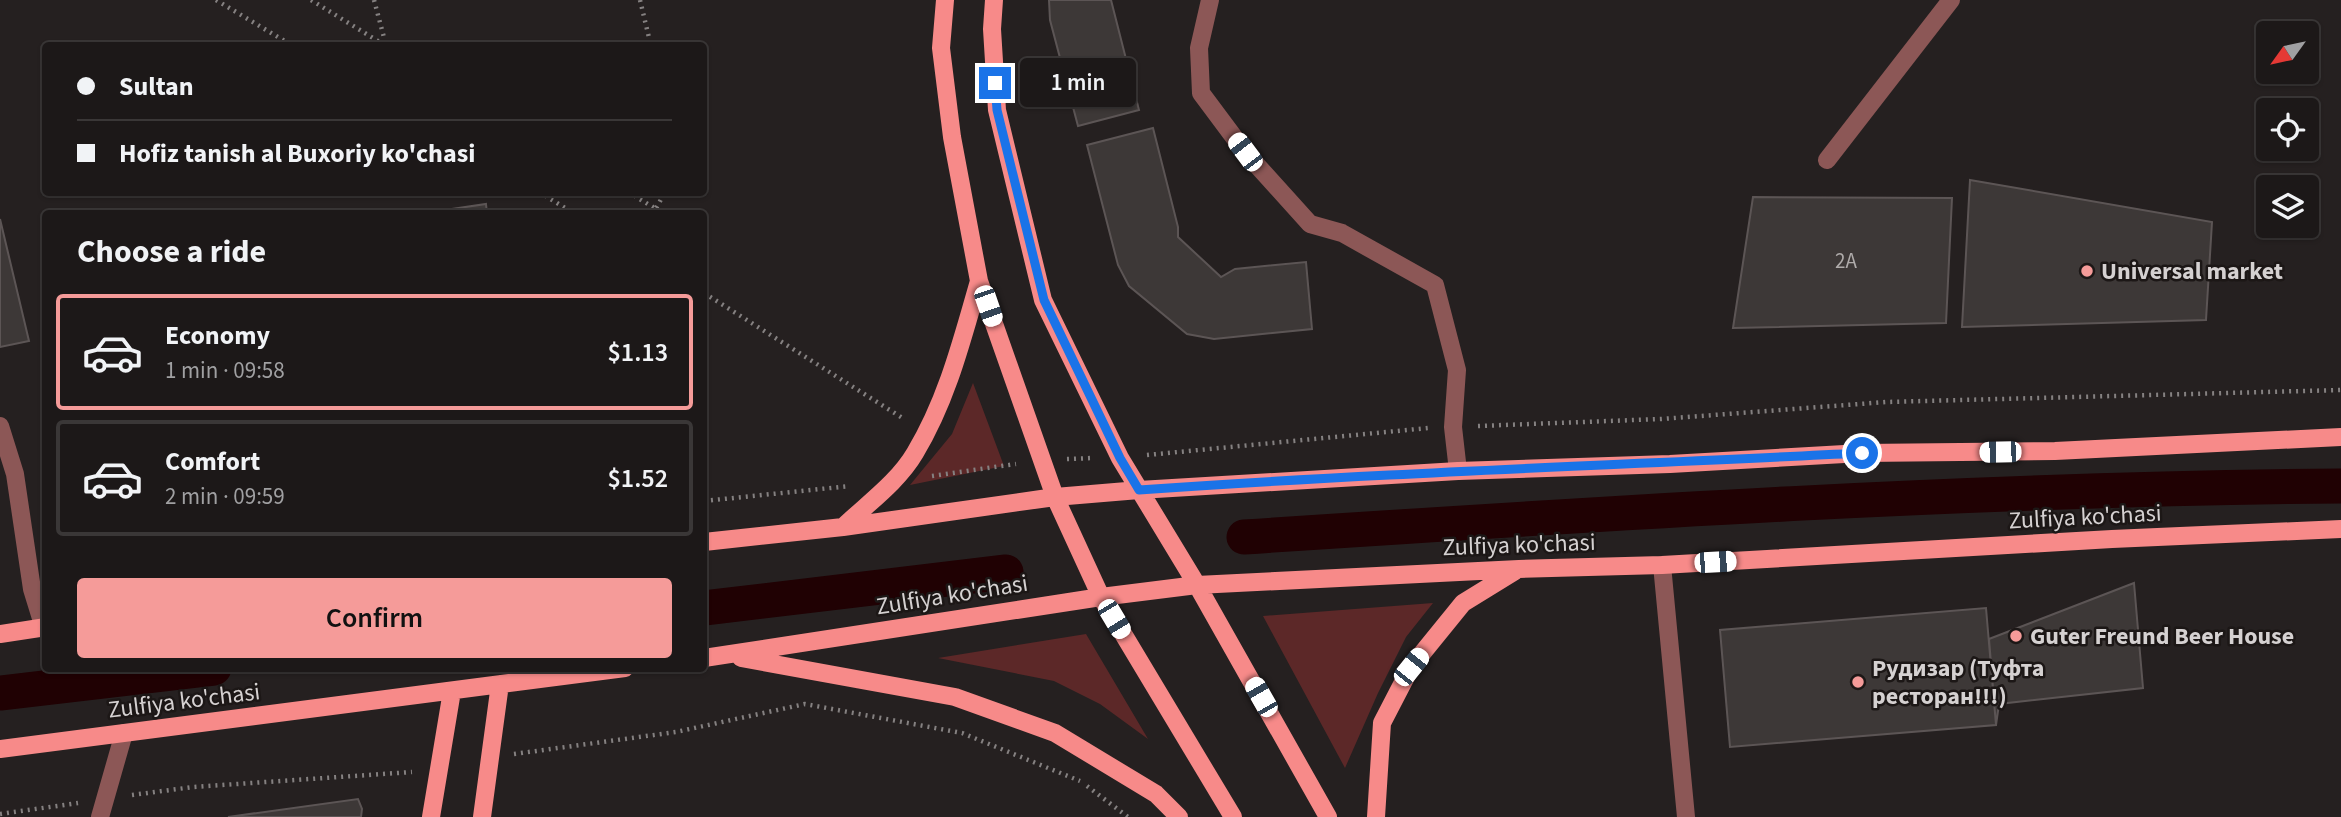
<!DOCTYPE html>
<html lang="en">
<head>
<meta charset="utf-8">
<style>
	body { margin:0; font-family:"Source Sans 3",sans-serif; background:#292525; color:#f1f3f6; height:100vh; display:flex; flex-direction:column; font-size:26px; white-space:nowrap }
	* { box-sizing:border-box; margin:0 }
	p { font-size:23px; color:#a0a0a2 }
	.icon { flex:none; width:38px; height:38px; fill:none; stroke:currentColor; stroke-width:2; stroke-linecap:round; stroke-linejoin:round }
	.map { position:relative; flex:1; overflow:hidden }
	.drawer { position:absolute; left:42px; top:210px; width:665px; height:462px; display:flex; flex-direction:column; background:#1c1818; border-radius:7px; box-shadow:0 2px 5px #0004,0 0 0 2px #3a3737 }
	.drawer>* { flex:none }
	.top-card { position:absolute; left:42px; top:42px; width:665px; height:154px; border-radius:7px; box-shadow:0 2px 5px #0004,0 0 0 2px #3a3737; display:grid; align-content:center; height:154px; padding:0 35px; background:#1c1818 }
	.needle { width:46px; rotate:237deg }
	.buttons { position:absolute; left:2256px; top:21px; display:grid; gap:14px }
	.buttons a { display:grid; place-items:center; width:63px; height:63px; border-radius:7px; background:#1c1818; box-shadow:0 2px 5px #0004,0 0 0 2px #3a3737; font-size:35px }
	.end { position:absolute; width:32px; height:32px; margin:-16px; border:9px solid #1a73e8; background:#fff; box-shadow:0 0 0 4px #fff }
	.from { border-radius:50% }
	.bubble { position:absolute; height:49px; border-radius:7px; background:#1c1818; box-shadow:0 2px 5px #0004,0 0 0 2px #3a3737; font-size:23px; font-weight:600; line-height:49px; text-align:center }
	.car { position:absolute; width:21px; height:42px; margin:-21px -10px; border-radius:9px; box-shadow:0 0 5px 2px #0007; background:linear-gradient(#fff 24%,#345 0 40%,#fff 0 76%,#345 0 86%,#fff 0) }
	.top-card b { display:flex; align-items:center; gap:24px; height:66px; font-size:26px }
	.top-card b+b { border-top:2px solid #3a3737 }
	.top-card i { width:18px; height:18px; background:#f1f3f6 }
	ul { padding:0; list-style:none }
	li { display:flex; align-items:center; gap:21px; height:116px; margin:0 14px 10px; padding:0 21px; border:4px solid #3a3737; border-radius:7px }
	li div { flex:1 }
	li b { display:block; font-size:26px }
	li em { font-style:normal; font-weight:600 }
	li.active { border-color:#f59b99 }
	li>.icon { width:63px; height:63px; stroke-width:1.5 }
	h2 { padding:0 35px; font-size:32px; line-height:84px }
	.action { display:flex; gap:14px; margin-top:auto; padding:14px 35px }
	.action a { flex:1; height:80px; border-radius:7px; background:#f59b99; color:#111; font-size:28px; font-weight:600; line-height:80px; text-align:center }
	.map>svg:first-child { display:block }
</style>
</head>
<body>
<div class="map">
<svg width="2341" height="817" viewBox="0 0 2341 817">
	<rect width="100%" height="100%" fill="#252020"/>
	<path fill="#5c2828" d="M973 383 1004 466 910 485 952 434Z
		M1433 603 1406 637 1378 693 1345 768 1263 616Z
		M1086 634 1148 739 1100 704 1054 681 938 658Z"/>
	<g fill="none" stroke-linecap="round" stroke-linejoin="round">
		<path stroke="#200103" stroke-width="35" d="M1244 537C1609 513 1975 489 2341 486
			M704 608 1006 572
			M0 693 214 668"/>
	</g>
	<path fill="#3d3837" stroke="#5c5555" stroke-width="2" d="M1049 0H1111L1139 110 1078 126 1050 20Z
		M1153 128 1178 227V237L1221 277 1235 269 1306 262 1312 329 1214 339 1187 334 1129 286 1118 265 1087 145Z
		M1970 180 2212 222 2206 320 1962 327Z
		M1753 197 1952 198 1946 323 1733 328Z
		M486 204 487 214H418Z
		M0 219 29 341 0 347Z
		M2134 583 2143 688 1999 704 1996 725 1989 639Z
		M1986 608 1996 725 1730 747 1720 630Z
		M358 799 362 809 361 817H228Z"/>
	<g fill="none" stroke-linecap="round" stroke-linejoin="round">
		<path stroke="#858181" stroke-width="4.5" stroke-dasharray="2 5" stroke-linecap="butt" d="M216 0 293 46
			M311 0 386 46
			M374 0 386 45
			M640 0 651 46
			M539 192 575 214
			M628 192 656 209
			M653 214 665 192
			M704 293 904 419
			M1478 426 1661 419 1886 402 2341 390
			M1147 455 1428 428
			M1067 459 1093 458
			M932 476 1016 464
			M704 501 850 486
			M514 754 676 732 805 704 962 733 1080 781
			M1087 786 1128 817
			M132 795 193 787 412 772
			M0 814 78 803"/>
		<path stroke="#8c5756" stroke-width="18" d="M1210 0 1199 48 1201 93 1245 152 1310 224 1342 233 1435 285 1457 370 1453 427 1458 471
			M1827 160 1951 0
			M0 426 15 474 32 589 44 628
			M1662 565 1686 817
			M100 817 124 733"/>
		<path stroke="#f78a89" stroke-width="18" d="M945 0 941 48 952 137 979 281 1055 497 1101 597 1233 817
			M994 0 992 29 997 110 1043 300 1120 458 1197 585 1328 817
			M843 527C867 504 898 482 915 453 947 400 962 340 979 281
			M704 542 843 527 1055 497 1139 490 1458 471 1670 464 1862 453 2055 451 2341 437
			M0 634 46 627
			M704 658 1101 597 1197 585 1519 569 1662 565 2112 539 2341 529
			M741 658 955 697 1055 733 1156 794 1179 817
			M0 749 625 668
			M431 817 452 691
			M482 817 500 684
			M1376 817 1382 723 1411 667 1463 603 1515 571"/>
	</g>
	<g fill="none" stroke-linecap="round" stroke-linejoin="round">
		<path stroke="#1a73e8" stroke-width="9" d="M995 83 997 110 1044 300 1120 458 1139 490C1380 473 1621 465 1862 453"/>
	</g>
	<g fill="#f59b99" stroke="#1c1716" stroke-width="2.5">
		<circle cx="2087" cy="271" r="7"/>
		<circle cx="2016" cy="636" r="7"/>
		<circle cx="1858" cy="682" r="7"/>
	</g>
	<g text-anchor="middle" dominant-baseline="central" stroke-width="5" stroke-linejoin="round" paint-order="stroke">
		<g font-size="21" fill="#afabaa">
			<text x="1846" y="261">2А</text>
		</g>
		<g font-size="24" font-weight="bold" fill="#d5d1d1" stroke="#1c1716" text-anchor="start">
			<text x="2101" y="271">Universal market</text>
			<text x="2030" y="636">Guter Freund Beer House</text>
			<text x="1872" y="668">Рудизар (Туфта<tspan x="1872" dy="28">ресторан!!!)</tspan></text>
		</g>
		<g font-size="24" fill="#d5d1d1" stroke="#1c1716">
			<text transform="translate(2085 517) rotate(-3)">Zulfiya ko'chasi</text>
			<text transform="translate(1519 545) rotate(-2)">Zulfiya ko'chasi</text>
			<text transform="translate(952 595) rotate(-9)">Zulfiya ko'chasi</text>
			<text transform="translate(184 701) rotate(-7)">Zulfiya ko'chasi</text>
		</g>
	</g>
</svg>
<div class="buttons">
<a><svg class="needle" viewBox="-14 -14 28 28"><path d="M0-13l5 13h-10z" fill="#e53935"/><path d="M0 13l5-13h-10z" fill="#a0a0a2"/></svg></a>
<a><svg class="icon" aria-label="locate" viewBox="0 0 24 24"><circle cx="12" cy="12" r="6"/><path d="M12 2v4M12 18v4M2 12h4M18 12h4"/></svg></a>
<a><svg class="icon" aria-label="layers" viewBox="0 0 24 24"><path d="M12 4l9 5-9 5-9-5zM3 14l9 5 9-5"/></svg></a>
</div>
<i class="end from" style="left:1862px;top:453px"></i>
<i class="end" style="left:995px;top:83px"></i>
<div class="bubble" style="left:1020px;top:58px;width:116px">1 min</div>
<i class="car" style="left:1245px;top:152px;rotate:323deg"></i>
<i class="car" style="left:988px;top:306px;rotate:161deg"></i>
<i class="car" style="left:2000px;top:452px;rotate:269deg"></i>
<i class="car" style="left:1715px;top:562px;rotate:87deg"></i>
<i class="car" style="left:1114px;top:619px;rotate:149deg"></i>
<i class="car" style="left:1411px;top:667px;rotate:39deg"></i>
<i class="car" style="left:1261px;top:697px;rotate:330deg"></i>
<div class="top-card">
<b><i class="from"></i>Sultan</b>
<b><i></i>Hofiz tanish al Buxoriy ko'chasi</b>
</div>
<section class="drawer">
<h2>Choose a ride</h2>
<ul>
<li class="active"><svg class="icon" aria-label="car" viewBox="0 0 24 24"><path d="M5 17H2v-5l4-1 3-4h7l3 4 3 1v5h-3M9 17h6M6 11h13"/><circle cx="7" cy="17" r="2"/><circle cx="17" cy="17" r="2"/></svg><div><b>Economy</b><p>1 min · 09:58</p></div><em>$1.13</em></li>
<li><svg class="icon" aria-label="car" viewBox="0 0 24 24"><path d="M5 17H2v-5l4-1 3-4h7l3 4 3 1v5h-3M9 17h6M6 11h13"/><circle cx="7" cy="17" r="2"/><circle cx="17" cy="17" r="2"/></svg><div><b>Comfort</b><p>2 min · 09:59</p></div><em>$1.52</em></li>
</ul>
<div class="action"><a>Confirm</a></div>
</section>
</div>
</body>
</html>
